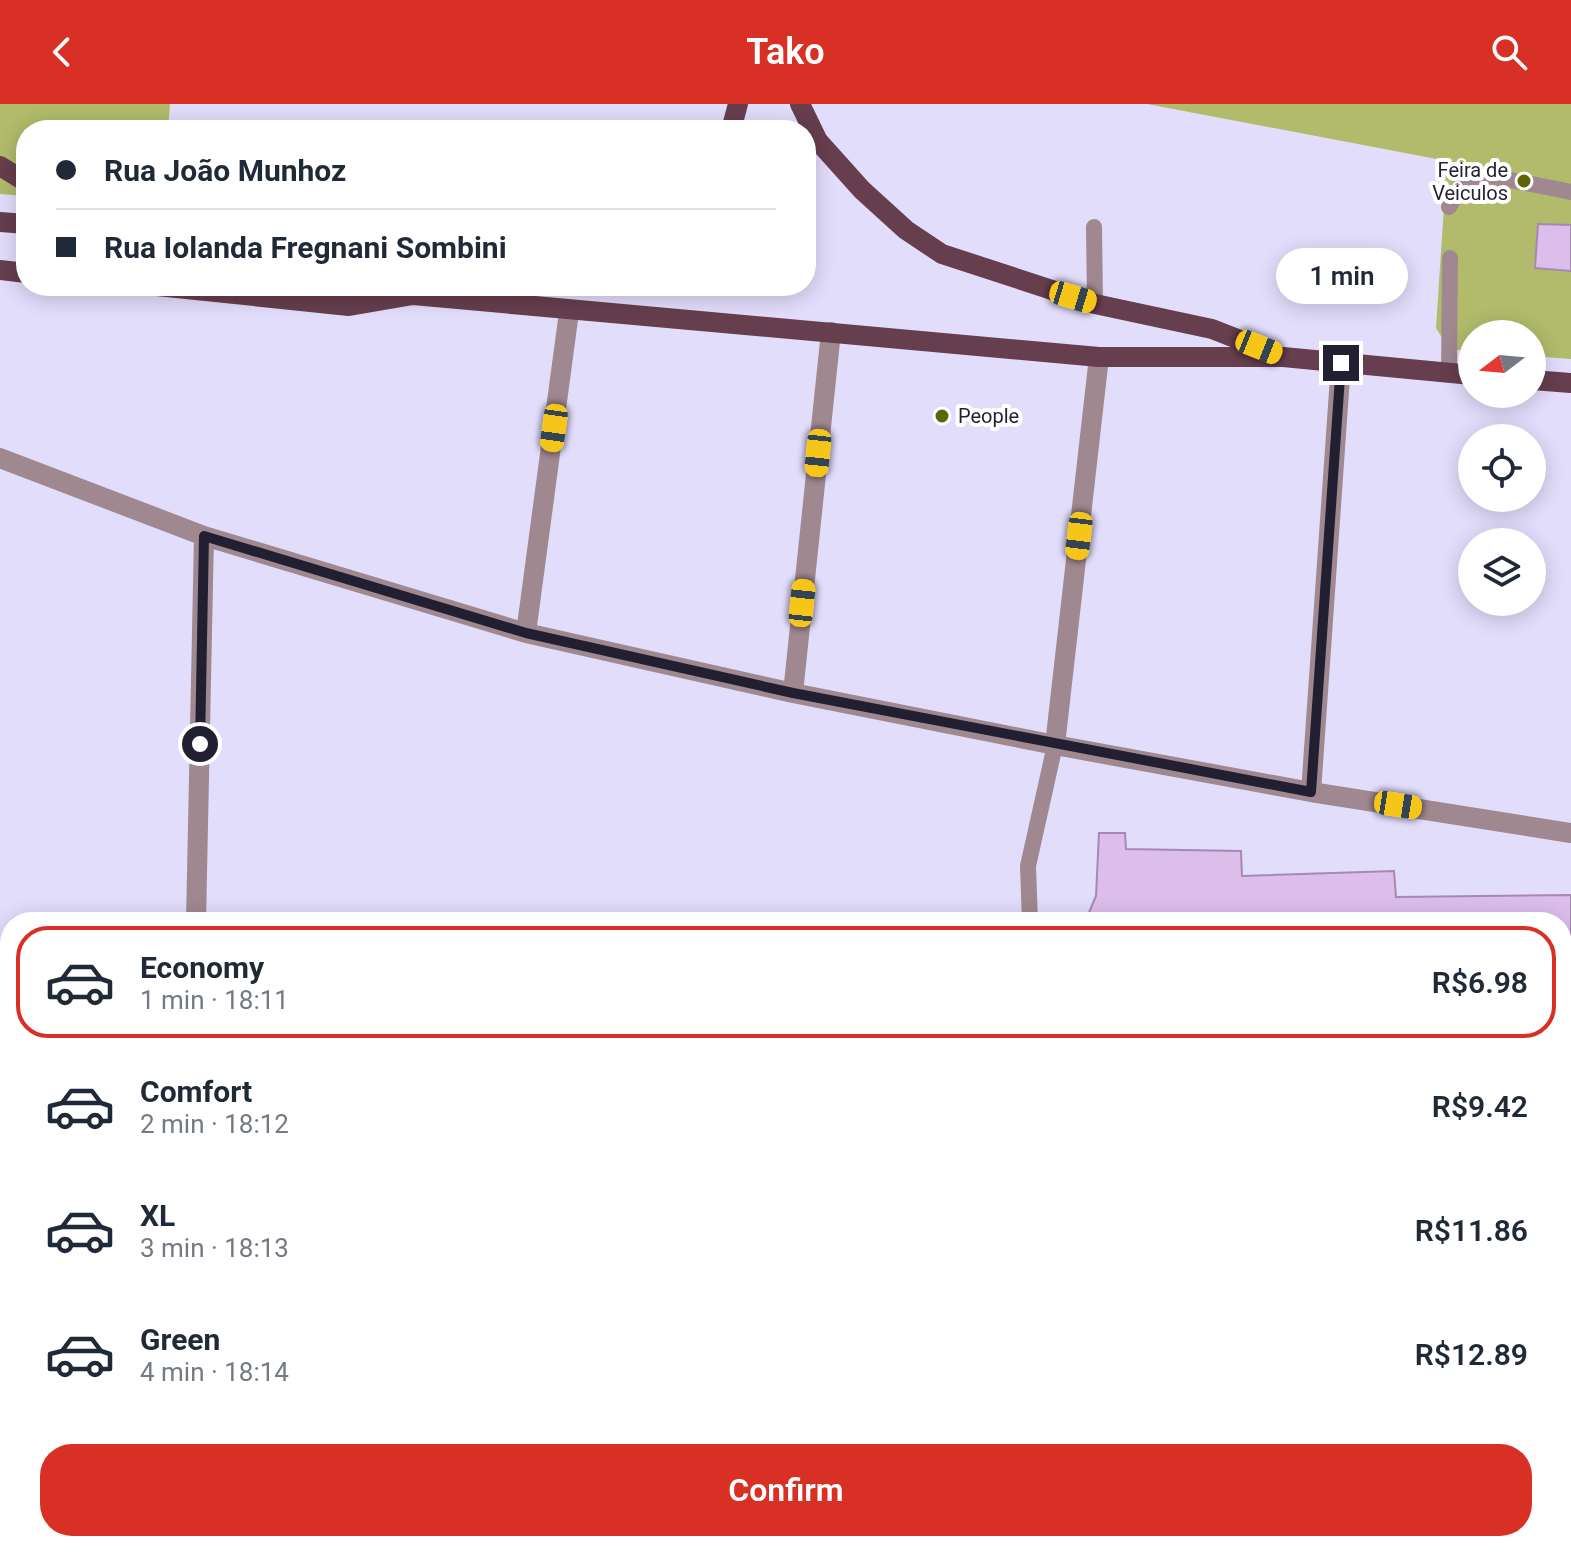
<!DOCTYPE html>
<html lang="en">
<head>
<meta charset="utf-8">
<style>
	body { margin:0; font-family:Roboto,sans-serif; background:#f6f6f7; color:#1f2937; height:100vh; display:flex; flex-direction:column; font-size:30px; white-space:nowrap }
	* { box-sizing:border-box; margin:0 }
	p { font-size:26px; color:#747a83 }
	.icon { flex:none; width:44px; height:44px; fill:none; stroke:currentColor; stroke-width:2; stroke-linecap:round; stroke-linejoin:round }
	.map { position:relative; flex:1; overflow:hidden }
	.details { position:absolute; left:0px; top:808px; width:1572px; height:640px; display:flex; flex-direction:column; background:#fff; border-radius:32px 32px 0 0; box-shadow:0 4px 20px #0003 }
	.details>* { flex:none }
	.hud { position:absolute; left:16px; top:16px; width:800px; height:176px; border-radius:32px; box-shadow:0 4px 20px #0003; display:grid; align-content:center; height:176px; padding:0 40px; background:#fff }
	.needle { width:52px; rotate:254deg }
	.buttons { position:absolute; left:1458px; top:216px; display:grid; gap:16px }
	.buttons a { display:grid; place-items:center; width:88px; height:88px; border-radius:50%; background:#fff; box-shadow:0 4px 20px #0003; font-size:40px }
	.end { position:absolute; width:36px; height:36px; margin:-18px; border:10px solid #231f32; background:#fff; box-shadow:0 0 0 4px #fff }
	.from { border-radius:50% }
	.bubble { position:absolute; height:56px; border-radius:28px; background:#fff; box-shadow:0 4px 20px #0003; font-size:26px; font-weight:600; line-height:56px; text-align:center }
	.car { position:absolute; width:24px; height:48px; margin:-24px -12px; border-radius:10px; box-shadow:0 0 6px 2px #0007; background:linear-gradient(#f5c518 24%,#345 0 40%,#f5c518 0 76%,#345 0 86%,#f5c518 0) }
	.hud b { display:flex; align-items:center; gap:28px; height:76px; font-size:30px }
	.hud b+b { border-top:2px solid #e0e1e3 }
	.hud i { width:20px; height:20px; background:#1f2937 }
	ul { padding:14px 0 0; list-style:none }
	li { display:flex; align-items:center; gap:24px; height:112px; margin:0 16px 12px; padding:0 24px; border:4px solid transparent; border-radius:32px }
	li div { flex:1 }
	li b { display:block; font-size:30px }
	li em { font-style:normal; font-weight:600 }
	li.current { border-color:#d93025 }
	li>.icon { width:72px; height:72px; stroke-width:1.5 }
	.cta { display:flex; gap:16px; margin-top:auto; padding:16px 40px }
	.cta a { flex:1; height:92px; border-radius:32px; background:#d93025; color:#fff; font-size:32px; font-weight:600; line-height:92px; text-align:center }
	header { display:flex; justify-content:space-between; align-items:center; height:104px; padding:0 40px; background:#d93025; color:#fff; font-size:36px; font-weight:600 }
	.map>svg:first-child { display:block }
</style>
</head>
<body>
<header><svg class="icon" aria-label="back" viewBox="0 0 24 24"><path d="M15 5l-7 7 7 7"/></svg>Tako<svg class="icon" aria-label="search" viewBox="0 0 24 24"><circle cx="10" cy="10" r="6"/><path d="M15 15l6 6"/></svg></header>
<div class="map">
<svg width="1571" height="1448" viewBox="0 0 1571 1448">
	<rect width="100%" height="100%" fill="#e3ddfc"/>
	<path fill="#b1bb6b" d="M0 0H170L168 26H26V92L0 90Z
		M1147 0H1571V255L1532 252V230H1472V247L1449 245 1436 224 1447 57Z
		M1571 1153V1448H966L973 1438H1562V1154Z"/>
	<path fill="#ddbeeb" stroke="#a589b3" stroke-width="2" d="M1538 120 1571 121V167L1535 164Z
		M1099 729H1125L1126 745 1241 747 1242 772 1394 767 1396 793 1571 791V1153L1562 1154V818H1085L1096 792Z"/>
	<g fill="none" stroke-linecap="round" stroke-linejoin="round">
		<path stroke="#a08890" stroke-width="16" d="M1449 103 1463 78 1490 72 1571 88
			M1094 123 1095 200
			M1449 269 1450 154
			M1030 818 1028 762 1055 641"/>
		<path stroke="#a08890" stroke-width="20" d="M0 354 204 432 526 529 793 589 1055 641 1311 688 1571 729
			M526 529 569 208
			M793 589 831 228
			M1055 641 1099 253
			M1311 688 1341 259
			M196 818 204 432
			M0 1417H10
			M185 1448V1438"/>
		<path stroke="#663e4e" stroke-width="20" d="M800 0 818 37 862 86 906 126 942 150 1095 200 1212 225 1273 249
			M731 26 738 0
			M0 62 26 78
			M0 118 26 120
			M0 166 26 169
			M157 182 349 202 413 191 1099 253H1283L1472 271
			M357 182 397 189
			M1532 276 1571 279"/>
	</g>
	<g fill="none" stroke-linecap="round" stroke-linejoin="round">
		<path stroke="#231f32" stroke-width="10" d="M200 640 204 432 526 529 793 589 1311 688 1341 259"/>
	</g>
	<g fill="#5e6504" stroke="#fff" stroke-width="3">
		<circle cx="1524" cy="77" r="8"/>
		<circle cx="942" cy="312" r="8"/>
	</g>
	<g text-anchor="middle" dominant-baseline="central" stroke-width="8" stroke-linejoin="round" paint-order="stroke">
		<g font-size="20" fill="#231f32" stroke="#fff" text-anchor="end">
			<text x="1508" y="66">Feira de<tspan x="1508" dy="23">Veiculos</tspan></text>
			<text x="958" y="312" text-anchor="start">People</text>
		</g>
	</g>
</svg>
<div class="buttons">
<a><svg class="needle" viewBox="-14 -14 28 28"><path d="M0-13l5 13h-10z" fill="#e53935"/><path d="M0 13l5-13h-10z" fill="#747a83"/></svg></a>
<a><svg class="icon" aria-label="locate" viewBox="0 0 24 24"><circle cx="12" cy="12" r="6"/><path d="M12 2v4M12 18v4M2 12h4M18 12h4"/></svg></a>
<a><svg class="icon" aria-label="layers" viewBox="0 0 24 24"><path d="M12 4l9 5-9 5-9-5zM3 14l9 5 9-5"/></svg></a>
</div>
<i class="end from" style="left:200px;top:640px"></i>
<i class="end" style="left:1341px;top:259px"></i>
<div class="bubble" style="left:1276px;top:144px;width:132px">1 min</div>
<i class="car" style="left:1073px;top:193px;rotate:107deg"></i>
<i class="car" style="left:1259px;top:243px;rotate:112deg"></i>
<i class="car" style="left:554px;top:324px;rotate:188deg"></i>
<i class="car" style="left:818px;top:349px;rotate:186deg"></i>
<i class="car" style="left:1079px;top:432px;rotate:187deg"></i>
<i class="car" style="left:802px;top:499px;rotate:6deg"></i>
<i class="car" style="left:1398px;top:701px;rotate:99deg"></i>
<div class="hud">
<b><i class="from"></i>Rua João Munhoz</b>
<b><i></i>Rua Iolanda Fregnani Sombini</b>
</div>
<section class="details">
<ul>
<li class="current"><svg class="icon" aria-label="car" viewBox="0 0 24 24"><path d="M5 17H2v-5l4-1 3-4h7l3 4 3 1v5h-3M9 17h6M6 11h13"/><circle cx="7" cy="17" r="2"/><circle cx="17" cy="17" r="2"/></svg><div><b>Economy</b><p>1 min · 18:11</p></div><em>R$6.98</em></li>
<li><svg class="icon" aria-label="car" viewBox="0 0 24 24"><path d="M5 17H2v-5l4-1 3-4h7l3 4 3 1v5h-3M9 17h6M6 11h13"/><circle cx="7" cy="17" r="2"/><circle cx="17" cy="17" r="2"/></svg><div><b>Comfort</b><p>2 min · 18:12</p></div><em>R$9.42</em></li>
<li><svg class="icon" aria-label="car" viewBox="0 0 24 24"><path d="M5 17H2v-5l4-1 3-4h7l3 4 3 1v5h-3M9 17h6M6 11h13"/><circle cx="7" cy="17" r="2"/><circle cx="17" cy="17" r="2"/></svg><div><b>XL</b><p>3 min · 18:13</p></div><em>R$11.86</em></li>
<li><svg class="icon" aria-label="car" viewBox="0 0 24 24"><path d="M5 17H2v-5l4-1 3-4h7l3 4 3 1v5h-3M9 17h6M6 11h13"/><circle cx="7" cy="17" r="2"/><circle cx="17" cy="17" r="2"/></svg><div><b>Green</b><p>4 min · 18:14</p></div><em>R$12.89</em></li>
</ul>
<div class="cta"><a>Confirm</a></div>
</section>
</div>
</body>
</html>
